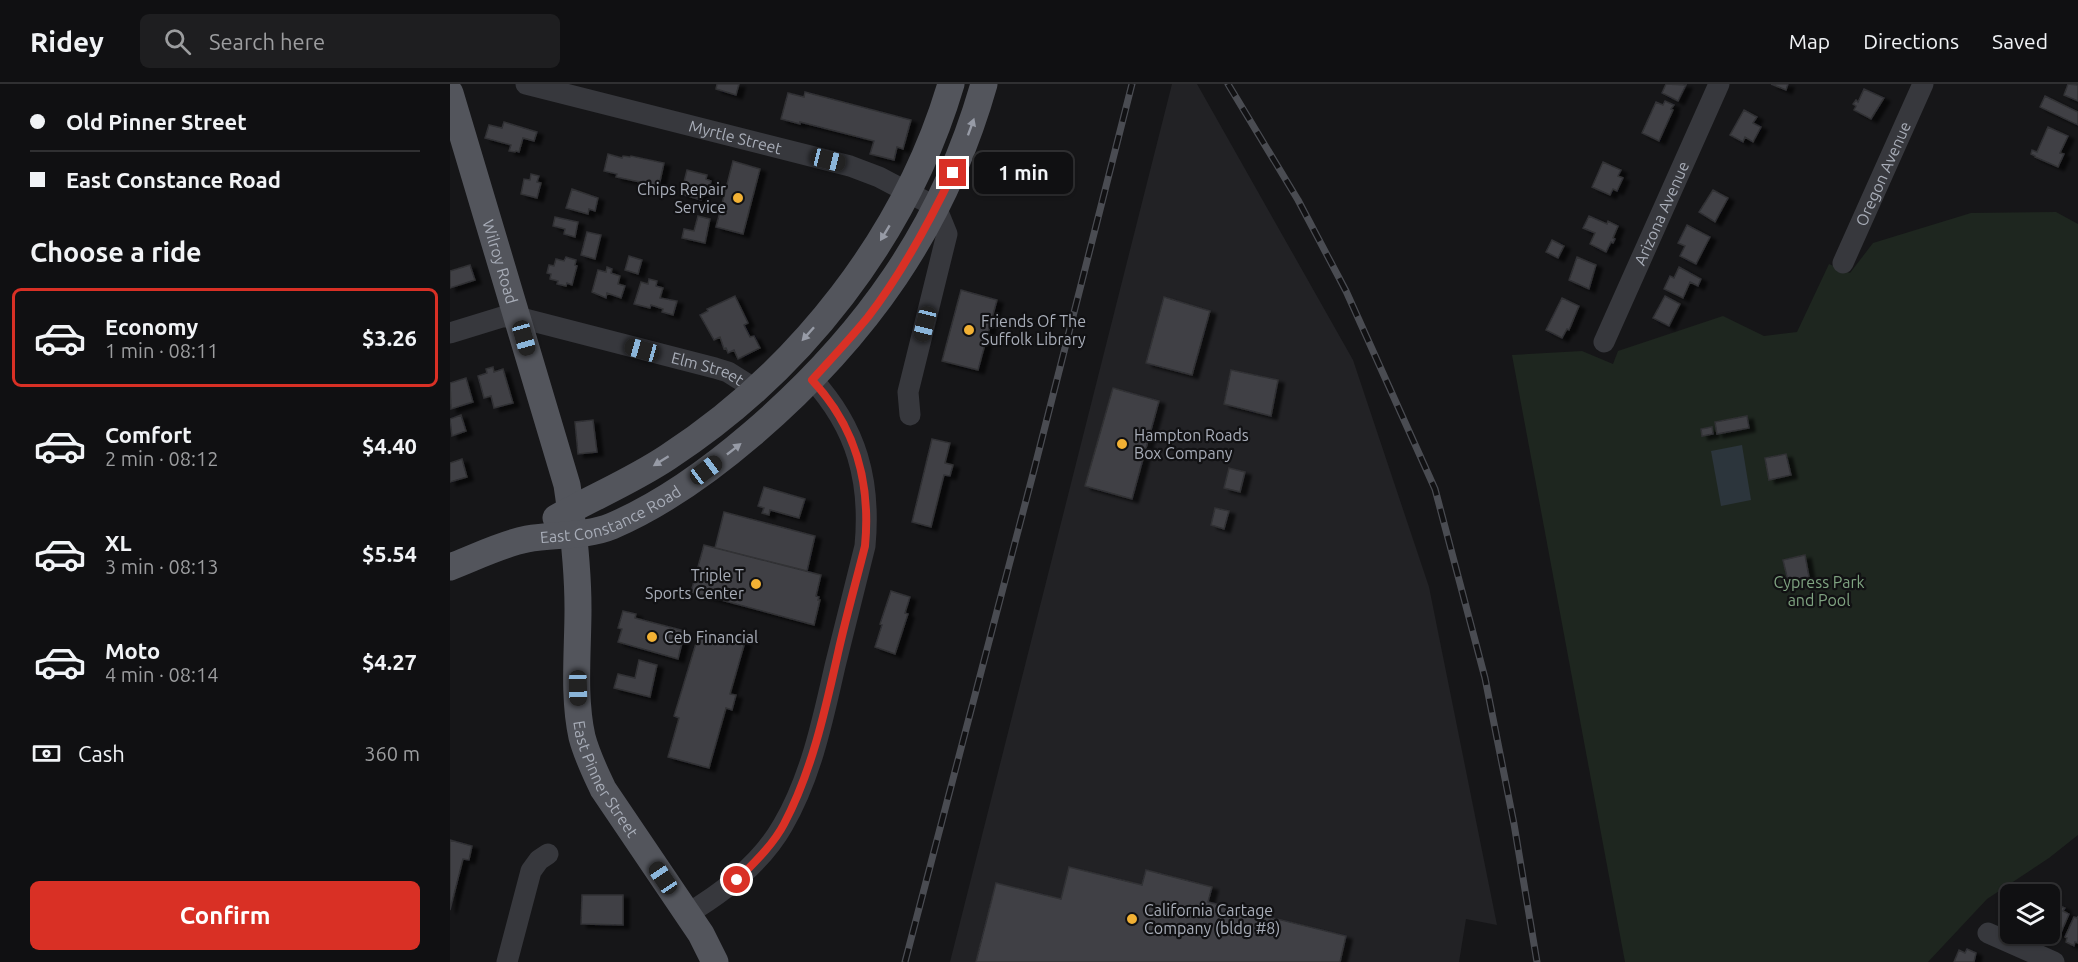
<!DOCTYPE html>
<html lang="en">
<head>
<meta charset="utf-8">
<style>
	body { margin:0; font-family:Ubuntu,sans-serif; background:#1e1e20; color:#f1f3f6; height:100vh; display:flex; flex-direction:column; font-size:22px; white-space:nowrap }
	* { box-sizing:border-box; margin:0 }
	p { font-size:20px; color:#9c9d9f }
	.icon { flex:none; width:33px; height:33px; fill:none; stroke:currentColor; stroke-width:2; stroke-linecap:round; stroke-linejoin:round }
	.map { position:relative; flex:1; overflow:hidden }
	.details { display:flex; flex-direction:column; background:#101012; width:450px }
	.details>* { flex:none }
	.top-card { display:grid; align-content:center; height:132px; padding:0 30px; background:#101012 }
	.controls { position:absolute; left:1550px; top:800px; display:grid; gap:12px }
	.controls a { display:grid; place-items:center; width:60px; height:60px; border-radius:9px; background:#101012; box-shadow:0 2px 4px #0004,0 0 0 2px #303032; font-size:30px }
	.end { position:absolute; width:27px; height:27px; margin:-14px; border:8px solid #d93025; background:#fff; box-shadow:0 0 0 3px #fff }
	.from { border-radius:50% }
	.bubble { position:absolute; height:42px; border-radius:9px; background:#101012; box-shadow:0 2px 4px #0004,0 0 0 2px #303032; font-size:20px; font-weight:700; line-height:42px; text-align:center }
	.car { position:absolute; width:18px; height:36px; margin:-18px -9px; border-radius:8px; box-shadow:0 0 4px 2px #0007; background:linear-gradient(#222 24%,#8ab4d8 0 40%,#222 0 76%,#8ab4d8 0 86%,#222 0) }
	.top-card b { display:flex; align-items:center; gap:21px; height:57px; font-size:22px }
	.top-card b+b { border-top:2px solid #303032 }
	.top-card i { width:15px; height:15px; background:#f1f3f6 }
	ul { padding:0; list-style:none }
	li { display:flex; align-items:center; gap:18px; height:99px; margin:0 12px 9px; padding:0 18px; border:3px solid transparent; border-radius:9px }
	li div { flex:1 }
	li b { display:block; font-size:22px }
	li em { font-style:normal; font-weight:700 }
	li.current { border-color:#d93025 }
	li>.icon { width:54px; height:54px; stroke-width:1.5 }
	h2 { padding:0 30px; font-size:27px; line-height:72px }
	.pay { display:flex; align-items:center; gap:15px; height:66px; padding:0 30px; font-size:22px }
	.pay p { margin-inline-start:auto }
	.button { display:flex; gap:12px; margin-top:auto; padding:12px 30px }
	.button a { flex:1; height:69px; border-radius:9px; background:#d93025; color:#fff; font-size:24px; font-weight:700; line-height:69px; text-align:center }
	header { display:flex; align-items:center; gap:36px; box-sizing:border-box; height:84px; padding:0 30px; background:#101012; border-bottom:2px solid #303032 }
	header strong { font-size:28px }
	nav { display:flex; gap:33px; margin-inline-start:auto; font-size:21px }
	.search { width:420px; height:54px; background:#1e1e20; display:flex; align-items:center; gap:15px; box-sizing:border-box; padding:0 21px; border-radius:9px; color:#9c9d9f; font-size:22px }
	main { display:flex; flex:1; min-height:0 }
	.map>svg:first-child { display:block }
</style>
</head>
<body>
<header>
<strong>Ridey</strong>
<div class="search"><svg class="icon" aria-label="search" viewBox="0 0 24 24"><circle cx="10" cy="10" r="6"/><path d="M15 15l6 6"/></svg>Search here</div>
<nav><a>Map</a><a>Directions</a><a>Saved</a></nav>
</header>
<main>
<section class="details">
<div class="top-card">
<b><i class="from"></i>Old Pinner Street</b>
<b><i></i>East Constance Road</b>
</div>
<h2>Choose a ride</h2>
<ul>
<li class="current"><svg class="icon" aria-label="car" viewBox="0 0 24 24"><path d="M5 17H2v-5l4-1 3-4h7l3 4 3 1v5h-3M9 17h6M6 11h13"/><circle cx="7" cy="17" r="2"/><circle cx="17" cy="17" r="2"/></svg><div><b>Economy</b><p>1 min · 08:11</p></div><em>$3.26</em></li>
<li><svg class="icon" aria-label="car" viewBox="0 0 24 24"><path d="M5 17H2v-5l4-1 3-4h7l3 4 3 1v5h-3M9 17h6M6 11h13"/><circle cx="7" cy="17" r="2"/><circle cx="17" cy="17" r="2"/></svg><div><b>Comfort</b><p>2 min · 08:12</p></div><em>$4.40</em></li>
<li><svg class="icon" aria-label="car" viewBox="0 0 24 24"><path d="M5 17H2v-5l4-1 3-4h7l3 4 3 1v5h-3M9 17h6M6 11h13"/><circle cx="7" cy="17" r="2"/><circle cx="17" cy="17" r="2"/></svg><div><b>XL</b><p>3 min · 08:13</p></div><em>$5.54</em></li>
<li><svg class="icon" aria-label="car" viewBox="0 0 24 24"><path d="M5 17H2v-5l4-1 3-4h7l3 4 3 1v5h-3M9 17h6M6 11h13"/><circle cx="7" cy="17" r="2"/><circle cx="17" cy="17" r="2"/></svg><div><b>Moto</b><p>4 min · 08:14</p></div><em>$4.27</em></li>
</ul>
<div class="pay"><svg class="icon" aria-label="cash" viewBox="0 0 24 24"><path d="M3 7h18v10H3z"/><circle cx="12" cy="12" r="2"/></svg>Cash<p>360 m</p></div>
<div class="button"><a>Confirm</a></div>
</section>
<div class="map">
<svg width="1628" height="878" viewBox="0 0 1628 878">
	<defs>
		<filter id="shadow"><feDropShadow dx="6" dy="3.5" stdDeviation="1.5" flood-color="#0009"/></filter>
	</defs>
	<rect width="100%" height="100%" fill="#161618"/>
	<path fill="#222225" d="M722 0H747L903 276 979 503 1047 841 1016 835 1009 878H500Z"/>
	<path fill="#1e261f" d="M1606 128 1628 140V751L1599 774 1537 815 1478 878H1175L1062 271 1132 267 1163 280 1168 267 1273 232 1314 252 1347 248 1379 180 1400 189 1423 159 1521 129Z"/>
	<path fill="#2c353c" d="M1292 361 1301 416 1271 422 1261 367Z"/>
	<path fill="#404145" stroke="#303034" stroke-width="1.5" filter="url(#shadow)" d="M267 0H289L286 11 266 5Z
		M1216 0 1236 1 1228 17 1212 9Z
		M1321 0H1338L1336 6Z
		M1618 0 1628 1V17L1614 11Z
		M1414 5 1434 14 1421 35 1404 26 1406 22 1403 20 1406 16 1408 18Z
		M355 8 461 36 453 65 447 63 444 76 420 70 424 57 350 38V40L331 35 338 9 354 13Z
		M1595 12 1628 28V41L1590 23Z
		M1215 17 1224 21 1221 25 1223 26 1209 57 1192 49 1206 18 1213 21Z
		M1294 26 1307 33 1303 39 1311 43 1303 58 1295 53 1293 58 1280 51Z
		M54 38 87 48 84 57 73 54 69 68 66 67 65 68 59 67 61 61 35 54 39 41 52 44Z
		M1598 43 1618 52 1610 69 1614 70 1608 83 1585 73V72L1581 70 1582 66 1587 68Z
		M158 70 172 74 173 72 180 73 181 72 214 79 209 102 166 93 167 90 154 87Z
		M283 77 310 85 293 150 266 143Z
		M1153 78 1171 86 1168 92 1173 94 1167 107 1163 105 1160 111 1142 103Z
		M237 86 257 91 256 95 261 97 259 106 254 104 251 116 231 110Z
		M81 90 89 92 87 98 91 99 87 114 71 110 74 95 80 96Z
		M122 105 148 114 145 127 139 125 138 130 116 124Z
		M1263 106 1278 114 1265 138 1249 128Z
		M248 132 260 135 255 159 232 154 234 145 244 147Z
		M1139 132 1157 140 1158 137 1168 142 1163 154 1165 155 1163 159 1161 158 1156 168 1140 160 1145 149 1133 144Z
		M105 133 128 138 125 153 114 150 115 145 103 142Z
		M1237 141 1260 153 1246 180 1230 172 1235 162 1228 159Z
		M137 148 151 151 145 175 131 171Z
		M1102 156 1114 162 1108 174 1096 168Z
		M179 172 192 176 188 190 175 186Z
		M116 173 126 176 125 181 127 182 122 201 117 199 116 202 107 200 108 197 100 195 101 190 97 189 99 181 104 182 106 175 114 177Z
		M1127 173 1146 181 1139 205 1119 196Z
		M20 181 25 196 0 204V187Z
		M157 183 162 185 161 189 170 192 168 200 175 202 171 214 157 209 156 214 142 208 148 186 156 188Z
		M1229 183 1251 195 1248 202 1240 198 1233 214 1214 205 1220 192 1224 194Z
		M199 195 207 197 206 202 213 204 210 214 227 217 223 231 212 228 213 225 201 221 200 224 184 220 191 198 198 200Z
		M511 206 547 216 528 286 492 277Z
		M285 212 298 239 294 241 300 253 304 252 310 264 288 275 284 266 278 269 276 264 274 265 270 253 264 256 250 231 258 227 257 225Z
		M1215 212 1230 220 1219 242 1203 234Z
		M714 213 760 227 742 291 696 279Z
		M1112 214 1129 222 1119 246 1117 245 1112 254 1096 246Z
		M43 283 44 288 53 285 63 319 44 324 41 312 34 314 28 292 37 289 36 285Z
		M781 286 828 296 821 332 774 320Z
		M16 294 23 318 1 325 0 299Z
		M663 304 709 317 682 415 635 402Z
		M11 331 16 347 2 352 0 335Z
		M1297 332 1299 344 1267 350 1265 338Z
		M143 336 147 368 128 370 125 338Z
		M1262 343 1263 350 1252 352 1251 345Z
		M482 355 500 359 495 379 503 381 500 392 494 391 481 443 462 438Z
		M1336 370 1341 391 1319 396 1315 374Z
		M12 375 17 393 0 398V379Z
		M779 384 795 388 790 408 774 404Z
		M314 403 355 415 349 434 320 426 319 431 312 429 314 424 308 422Z
		M765 424 779 427 774 445 761 441Z
		M274 428 365 452 357 487 265 464Z
		M254 461 371 491 366 512 369 513 368 516H370L364 541 241 508Z
		M1355 471 1359 493 1338 497 1333 476Z
		M441 507 460 513 455 529 458 530 445 570 425 563 432 541 430 540Z
		M173 527 186 530 185 534 235 547 228 575 168 558 172 545 168 544Z
		M250 546 295 558 280 610 286 611 282 626 276 624 259 684 218 673 229 634 224 632Z
		M189 576 207 581 200 613 164 604 168 590 185 594Z
		M0 756 22 762 19 776 13 775 0 826Z
		M619 783 692 801 696 786 762 803 758 818 896 852 890 878H526L546 799 611 815Z
		M132 811H173V841L131 840Z
		M1608 821 1615 824 1613 827 1619 830 1610 851 1603 848 1602 852 1594 849H1599V831L1603 823 1606 825Z
		M1628 832V859L1625 858 1624 862 1616 858 1617 854 1615 853 1624 833 1627 834Z
		M1517 865 1526 869 1524 878H1504L1509 866 1515 869Z"/>
	<g fill="none" stroke-linecap="round" stroke-linejoin="round">
		<g stroke="#37383d" stroke-width="21">
			<path id="s1" d="M76 0 400 82 429 93 486 123 497 150 458 308 460 331"/>
			<path id="s2" d="M1393 179 1473 0"/>
			<path id="s3" d="M0 249 52 233H67L265 284 278 288 305 305"/>
			<path id="s4" d="M1154 258 1269 0"/>
			<path d="M237 830C274 808 311 780 333 741 361 693 373 635 385 582 395 542 405 502 415 462 421 397 407 344 362 295"/>
			<path d="M1538 849 1604 878"/>
			<path d="M57 878 81 787 89 776 98 770"/>
		</g>
		<g stroke="#53555c" stroke-width="27">
			<path id="s5" d="M0 9 117 401C123 441 128 483 128 525 128 567 123 612 132 653 137 672 145 688 153 705L251 850 265 878"/>
			<path d="M106 434C143 413 182 397 218 373 350 287 456 152 501 0"/>
			<path id="s6" d="M0 483C24 474 51 460 77 455 105 450 135 453 162 442 213 420 260 386 302 350 415 253 493 144 534 0"/>
		</g>
		<g stroke="#4a4c52" stroke-width="7">
			<path id="rail" d="M778 0 848 116 896 207 985 405 1035 594 1064 740 1087 878
				M455 878 584 386 682 0"/>
		</g>
		<use href="#rail" stroke="#111113" stroke-width="4.5" stroke-dasharray="14" stroke-linecap="butt"/>
	</g>
	<defs><path id="oneway-solid" d="M-6-.8H1V-3.2L6.5 0L1 3.2V.8H-6Z" transform="scale(1.5)"/></defs>
	<g fill="#979ba6">
		<use href="#oneway-solid" transform="translate(521 43) rotate(-70)"/>
		<use href="#oneway-solid" transform="translate(435 149) rotate(121)"/>
		<use href="#oneway-solid" transform="translate(358 250) rotate(132)"/>
		<use href="#oneway-solid" transform="translate(284 365) rotate(-38)"/>
		<use href="#oneway-solid" transform="translate(211 377) rotate(148)"/>
	</g>
	<g fill="none" stroke-linecap="round" stroke-linejoin="round">
		<path stroke="#d93025" stroke-width="8" d="M287 796C304 779 323 761 334 740 362 687 375 627 388 569 396 533 406 498 415 462 421 398 406 343 362 296 381 275 400 255 418 233 452 189 479 139 503 89"/>
	</g>
	<g fill="#f2b134" stroke="#111113" stroke-width="2">
		<circle cx="288" cy="114" r="6"/>
		<circle cx="519" cy="246" r="6"/>
		<circle cx="672" cy="360" r="6"/>
		<circle cx="306" cy="500" r="6"/>
		<circle cx="202" cy="553" r="6"/>
		<circle cx="682" cy="835" r="6"/>
	</g>
	<g text-anchor="middle" dominant-baseline="central" stroke-width="4.5" stroke-linejoin="round" paint-order="stroke">
		<g font-size="16" fill="#a8adb8" stroke="#111113">
			<text stroke="none"><textPath href="#s1" startOffset="216">Myrtle Street</textPath></text>
			<text stroke="none"><textPath href="#s2" startOffset="98">Oregon Avenue</textPath></text>
			<text stroke="none"><textPath href="#s4" startOffset="141">Arizona Avenue</textPath></text>
			<text stroke="none"><textPath href="#s5" startOffset="176">Wilroy Road</textPath></text>
			<text stroke="none"><textPath href="#s3" startOffset="267">Elm Street</textPath></text>
			<text stroke="none"><textPath href="#s6" startOffset="170">East Constance Road</textPath></text>
			<text stroke="none"><textPath href="#s5" startOffset="710">East Pinner Street</textPath></text>
		</g>
		<g font-size="16" fill="#a8adb8" stroke="#111113" text-anchor="start">
			<text x="276" y="105" text-anchor="end">Chips Repair<tspan x="276" dy="18">Service</tspan></text>
			<text x="531" y="237">Friends Of The<tspan x="531" dy="18">Suffolk Library</tspan></text>
			<text x="684" y="351">Hampton Roads<tspan x="684" dy="18">Box Company</tspan></text>
			<text x="294" y="491" text-anchor="end">Triple T<tspan x="294" dy="18">Sports Center</tspan></text>
			<text x="214" y="553">Ceb Financial</text>
			<text x="694" y="826">California Cartage<tspan x="694" dy="18">Company (bldg #8)</tspan></text>
		</g>
		<g font-size="16" fill="#7fa381" stroke="#111113">
			<text x="1369" y="498">Cypress Park<tspan x="1369" dy="18">and Pool</tspan></text>
		</g>
	</g>
</svg>
<div class="controls">
<a><svg class="icon" aria-label="layers" viewBox="0 0 24 24"><path d="M12 4l9 5-9 5-9-5zM3 14l9 5 9-5"/></svg></a>
</div>
<i class="end from" style="left:287px;top:796px"></i>
<i class="end" style="left:503px;top:89px"></i>
<div class="bubble" style="left:524px;top:68px;width:99px">1 min</div>
<i class="car" style="left:378px;top:76px;rotate:104deg"></i>
<i class="car" style="left:475px;top:240px;rotate:194deg"></i>
<i class="car" style="left:74px;top:254px;rotate:164deg"></i>
<i class="car" style="left:192px;top:266px;rotate:286deg"></i>
<i class="car" style="left:256px;top:386px;rotate:53deg"></i>
<i class="car" style="left:128px;top:604px;rotate:179deg"></i>
<i class="car" style="left:213px;top:794px;rotate:326deg"></i>
</div>
</main>
</body>
</html>
